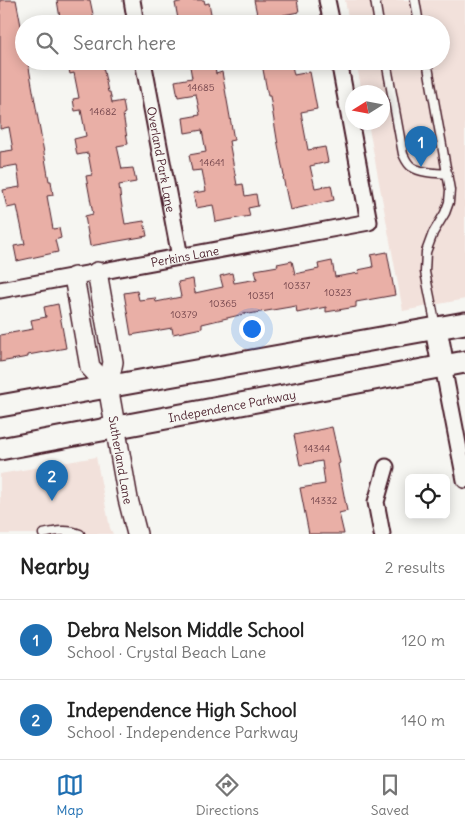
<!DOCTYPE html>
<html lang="en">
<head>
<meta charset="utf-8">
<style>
	:root { --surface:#fff; --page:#f6f6f6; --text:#222; --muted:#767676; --line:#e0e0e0; --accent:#1f6fb2 }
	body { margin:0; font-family:Delius,sans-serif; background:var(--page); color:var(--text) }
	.controls { position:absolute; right:15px; bottom:15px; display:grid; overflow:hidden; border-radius:8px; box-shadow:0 2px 12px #0003 }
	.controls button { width:45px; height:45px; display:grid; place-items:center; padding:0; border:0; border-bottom:1px solid var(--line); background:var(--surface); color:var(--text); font:25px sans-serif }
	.compass { position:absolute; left:345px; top:85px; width:45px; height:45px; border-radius:50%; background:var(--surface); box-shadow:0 2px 12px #0003; rotate:259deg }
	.you { position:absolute; left:251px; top:328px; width:18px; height:18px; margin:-12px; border:4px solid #fff; border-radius:50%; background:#1a73e8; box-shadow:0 0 0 8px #1a73e833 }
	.badge { display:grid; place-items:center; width:32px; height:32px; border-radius:50%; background:var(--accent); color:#fff; font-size:16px; font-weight:700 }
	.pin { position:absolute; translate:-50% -41px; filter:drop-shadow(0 1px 2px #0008) }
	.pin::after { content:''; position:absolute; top:26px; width:18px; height:15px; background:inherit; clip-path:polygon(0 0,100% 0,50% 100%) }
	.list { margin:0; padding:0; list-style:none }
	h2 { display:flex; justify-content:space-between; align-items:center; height:65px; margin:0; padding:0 20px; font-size:21px }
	h2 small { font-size:16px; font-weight:400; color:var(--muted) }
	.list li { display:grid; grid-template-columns:32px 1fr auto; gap:15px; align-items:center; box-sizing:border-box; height:80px; padding:0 20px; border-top:1px solid var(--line) }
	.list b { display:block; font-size:19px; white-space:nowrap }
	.list p { margin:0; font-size:16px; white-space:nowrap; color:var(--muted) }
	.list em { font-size:16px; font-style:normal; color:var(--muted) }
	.icon { flex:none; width:28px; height:28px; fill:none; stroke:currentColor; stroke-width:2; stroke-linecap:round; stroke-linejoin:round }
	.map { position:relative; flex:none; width:465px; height:534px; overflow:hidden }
	.search { position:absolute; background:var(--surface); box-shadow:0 2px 12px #0003; left:15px; right:15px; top:15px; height:55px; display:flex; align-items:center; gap:12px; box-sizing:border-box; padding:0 18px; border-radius:28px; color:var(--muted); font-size:19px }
	.sheet { height:225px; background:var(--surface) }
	nav { display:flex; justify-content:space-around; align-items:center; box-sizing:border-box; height:70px; border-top:1px solid var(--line); background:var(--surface); font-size:14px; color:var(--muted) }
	nav a { display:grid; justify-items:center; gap:2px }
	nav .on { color:var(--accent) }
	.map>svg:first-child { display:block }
	.built { fill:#f2e1db }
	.building { fill:#e9afa6; stroke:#4a1f2b }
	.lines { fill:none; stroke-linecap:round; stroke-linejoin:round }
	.service-casing { stroke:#4a1f2b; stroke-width:11 }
	.minor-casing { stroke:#4a1f2b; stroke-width:19 }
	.tertiary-casing { stroke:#4a1f2b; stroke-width:22 }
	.secondary-casing { stroke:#4a1f2b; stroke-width:25 }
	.service { stroke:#f6f6f2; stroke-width:8 }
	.minor { stroke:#f6f6f2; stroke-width:15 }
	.tertiary { stroke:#f6f6f2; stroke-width:19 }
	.secondary { stroke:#f6f6f2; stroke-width:21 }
	.labels { text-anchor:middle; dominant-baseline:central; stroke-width:4; stroke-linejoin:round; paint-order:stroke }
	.number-label { font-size:10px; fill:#72434a }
	.street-label { font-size:12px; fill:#4a1f2b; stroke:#f6f6f2 }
</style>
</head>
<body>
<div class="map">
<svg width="465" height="534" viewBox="0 0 465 534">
	<rect width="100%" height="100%" fill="#f6f6f2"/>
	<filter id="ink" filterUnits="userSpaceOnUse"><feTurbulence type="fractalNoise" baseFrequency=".02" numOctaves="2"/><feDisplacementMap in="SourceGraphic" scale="10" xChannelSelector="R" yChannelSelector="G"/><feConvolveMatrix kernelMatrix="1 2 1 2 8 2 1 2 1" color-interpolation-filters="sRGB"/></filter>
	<g filter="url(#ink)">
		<path class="built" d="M345,0H465V299L403,311L368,123L382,122V92H362L356,61H441V24H349Z
			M96,457L110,528L113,534H0V474Z"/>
		<path class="building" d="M0,0H16L24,41V61H27L29,68L49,181H51L53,195L47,196L53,229L59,228L61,238L55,240L58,252L17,261L14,246L25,244L17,206L7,208L3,190L20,187L17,165L0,168V152L13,150L9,127L0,129Z
			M57,0H90L95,24H61Z
			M189,0H204L205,4L209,3L213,24H179L175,3Z
			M254,0H297L299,12L283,15L284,24H259Z
			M67,61H102L108,92H110L112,103L123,101L125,113L123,114L128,144L117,146L122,169L133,168L136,182L119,185L121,201L125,224L144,221L147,236L90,246L85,216L93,214L86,176L92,175L88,153L77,155L74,139L86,136L81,110L75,111L73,99L79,98L74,73L70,74Z
			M189,61H214L216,74L222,72L234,140L229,141L237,185L243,184L245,196L256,194L258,206L248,208L250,216L216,222L213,205L196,208L193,193L206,191L202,170L192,171L189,155L206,152L202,130L185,133L183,118L200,115L196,94L178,97L175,81L192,78Z
			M276,61H291L294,75L310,72L317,109L301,112L304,129L308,150L325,147L328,162L310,166L315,188L331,185L334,200L290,210L283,177L284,176L277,139L270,96H268L262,64Z
			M387,252L395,295L356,302V307L326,312V307L297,313L296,306L249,314L248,313L202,324V328L173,334L172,328L131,335L124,293L137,291L139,300L155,298L156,302L181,297L178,282L193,279L195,293L223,287L220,276L232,273L234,283L257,279L255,270L278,266L277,264L292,261L295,274L319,269L318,264L332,261L335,277L359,273L358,270L373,267L371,255Z
			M58,304L66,348L28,355V357L0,362V335L33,329L31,320L46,317L44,307Z
			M332,427L340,463L338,464L347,511L339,513L344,534H309L300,488L325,484L322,461L300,465L294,435Z"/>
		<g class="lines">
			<g class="service-casing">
				<path id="service" d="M375,0L379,24
					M415,0L419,24
					M386,61L403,154C405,158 407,164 412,167C421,173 437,173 448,174
					M427,61L450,190L449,202L445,213L433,233L426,252L425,272L436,327
					M43,534C56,531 68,529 80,534"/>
			</g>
			<g class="minor-casing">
				<g id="minor">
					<path d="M132,0L136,24"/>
					<path d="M327,0L332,24"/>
					<path id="s1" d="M143,61L180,257"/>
					<path id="s2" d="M0,290L369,222L339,61"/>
					<path d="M443,366L465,480"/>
					<path d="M382,534L376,502L386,467"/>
				</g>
			</g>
			<g class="tertiary-casing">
				<g id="tertiary">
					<path id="s3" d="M97,272L113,362L108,386L128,499L137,534"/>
					<path d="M74,277L90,367L108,386"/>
				</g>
			</g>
			<g class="secondary-casing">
				<g id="secondary">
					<path d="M436,329L443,366"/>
					<path d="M0,406L465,323"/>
					<path id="s4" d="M0,449L465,362"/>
				</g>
			</g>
			<use href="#service" class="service"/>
			<use href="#minor" class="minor"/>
			<use href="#tertiary" class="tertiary"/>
			<use href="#secondary" class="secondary"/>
		</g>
	</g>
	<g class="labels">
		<g class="number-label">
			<text x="201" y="87">14685</text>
			<text x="103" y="111">14682</text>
			<text x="212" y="162">14641</text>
			<text x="297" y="285">10337</text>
			<text x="338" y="292">10323</text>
			<text x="261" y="295">10351</text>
			<text x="223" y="303">10365</text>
			<text x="184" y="314">10379</text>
			<text x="317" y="448">14344</text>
			<text x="324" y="500">14332</text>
		</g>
		<g class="street-label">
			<text stroke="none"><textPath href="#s1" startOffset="100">Overland Park Lane</textPath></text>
			<text stroke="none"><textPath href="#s2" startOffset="188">Perkins Lane</textPath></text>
			<text stroke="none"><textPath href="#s4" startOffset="236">Independence Parkway</textPath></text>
			<text stroke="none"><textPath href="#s3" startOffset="191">Sutherland Lane</textPath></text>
		</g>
	</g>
</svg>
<div class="controls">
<button><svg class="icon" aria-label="locate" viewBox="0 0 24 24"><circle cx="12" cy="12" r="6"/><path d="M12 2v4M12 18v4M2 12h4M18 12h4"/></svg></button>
</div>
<svg class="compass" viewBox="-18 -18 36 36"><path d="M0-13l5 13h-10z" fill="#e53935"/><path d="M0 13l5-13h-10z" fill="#767676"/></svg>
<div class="you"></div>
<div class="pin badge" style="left:421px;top:167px">1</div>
<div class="pin badge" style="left:52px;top:501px">2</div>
<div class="search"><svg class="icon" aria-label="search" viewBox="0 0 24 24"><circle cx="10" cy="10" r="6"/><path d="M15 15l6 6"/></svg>Search here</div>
</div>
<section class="sheet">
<h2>Nearby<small>2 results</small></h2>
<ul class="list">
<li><span class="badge">1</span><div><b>Debra Nelson Middle School</b><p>School · Crystal Beach Lane</p></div><em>120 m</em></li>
<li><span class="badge">2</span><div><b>Independence High School</b><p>School · Independence Parkway</p></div><em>140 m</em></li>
</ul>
</section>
<nav>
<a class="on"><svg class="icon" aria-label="map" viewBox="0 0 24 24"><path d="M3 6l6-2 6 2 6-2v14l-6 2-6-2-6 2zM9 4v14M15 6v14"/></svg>Map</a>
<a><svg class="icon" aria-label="directions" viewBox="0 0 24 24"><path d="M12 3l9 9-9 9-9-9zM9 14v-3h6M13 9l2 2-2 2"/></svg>Directions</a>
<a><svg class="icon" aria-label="saved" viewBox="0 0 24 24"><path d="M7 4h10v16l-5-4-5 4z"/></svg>Saved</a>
</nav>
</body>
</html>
